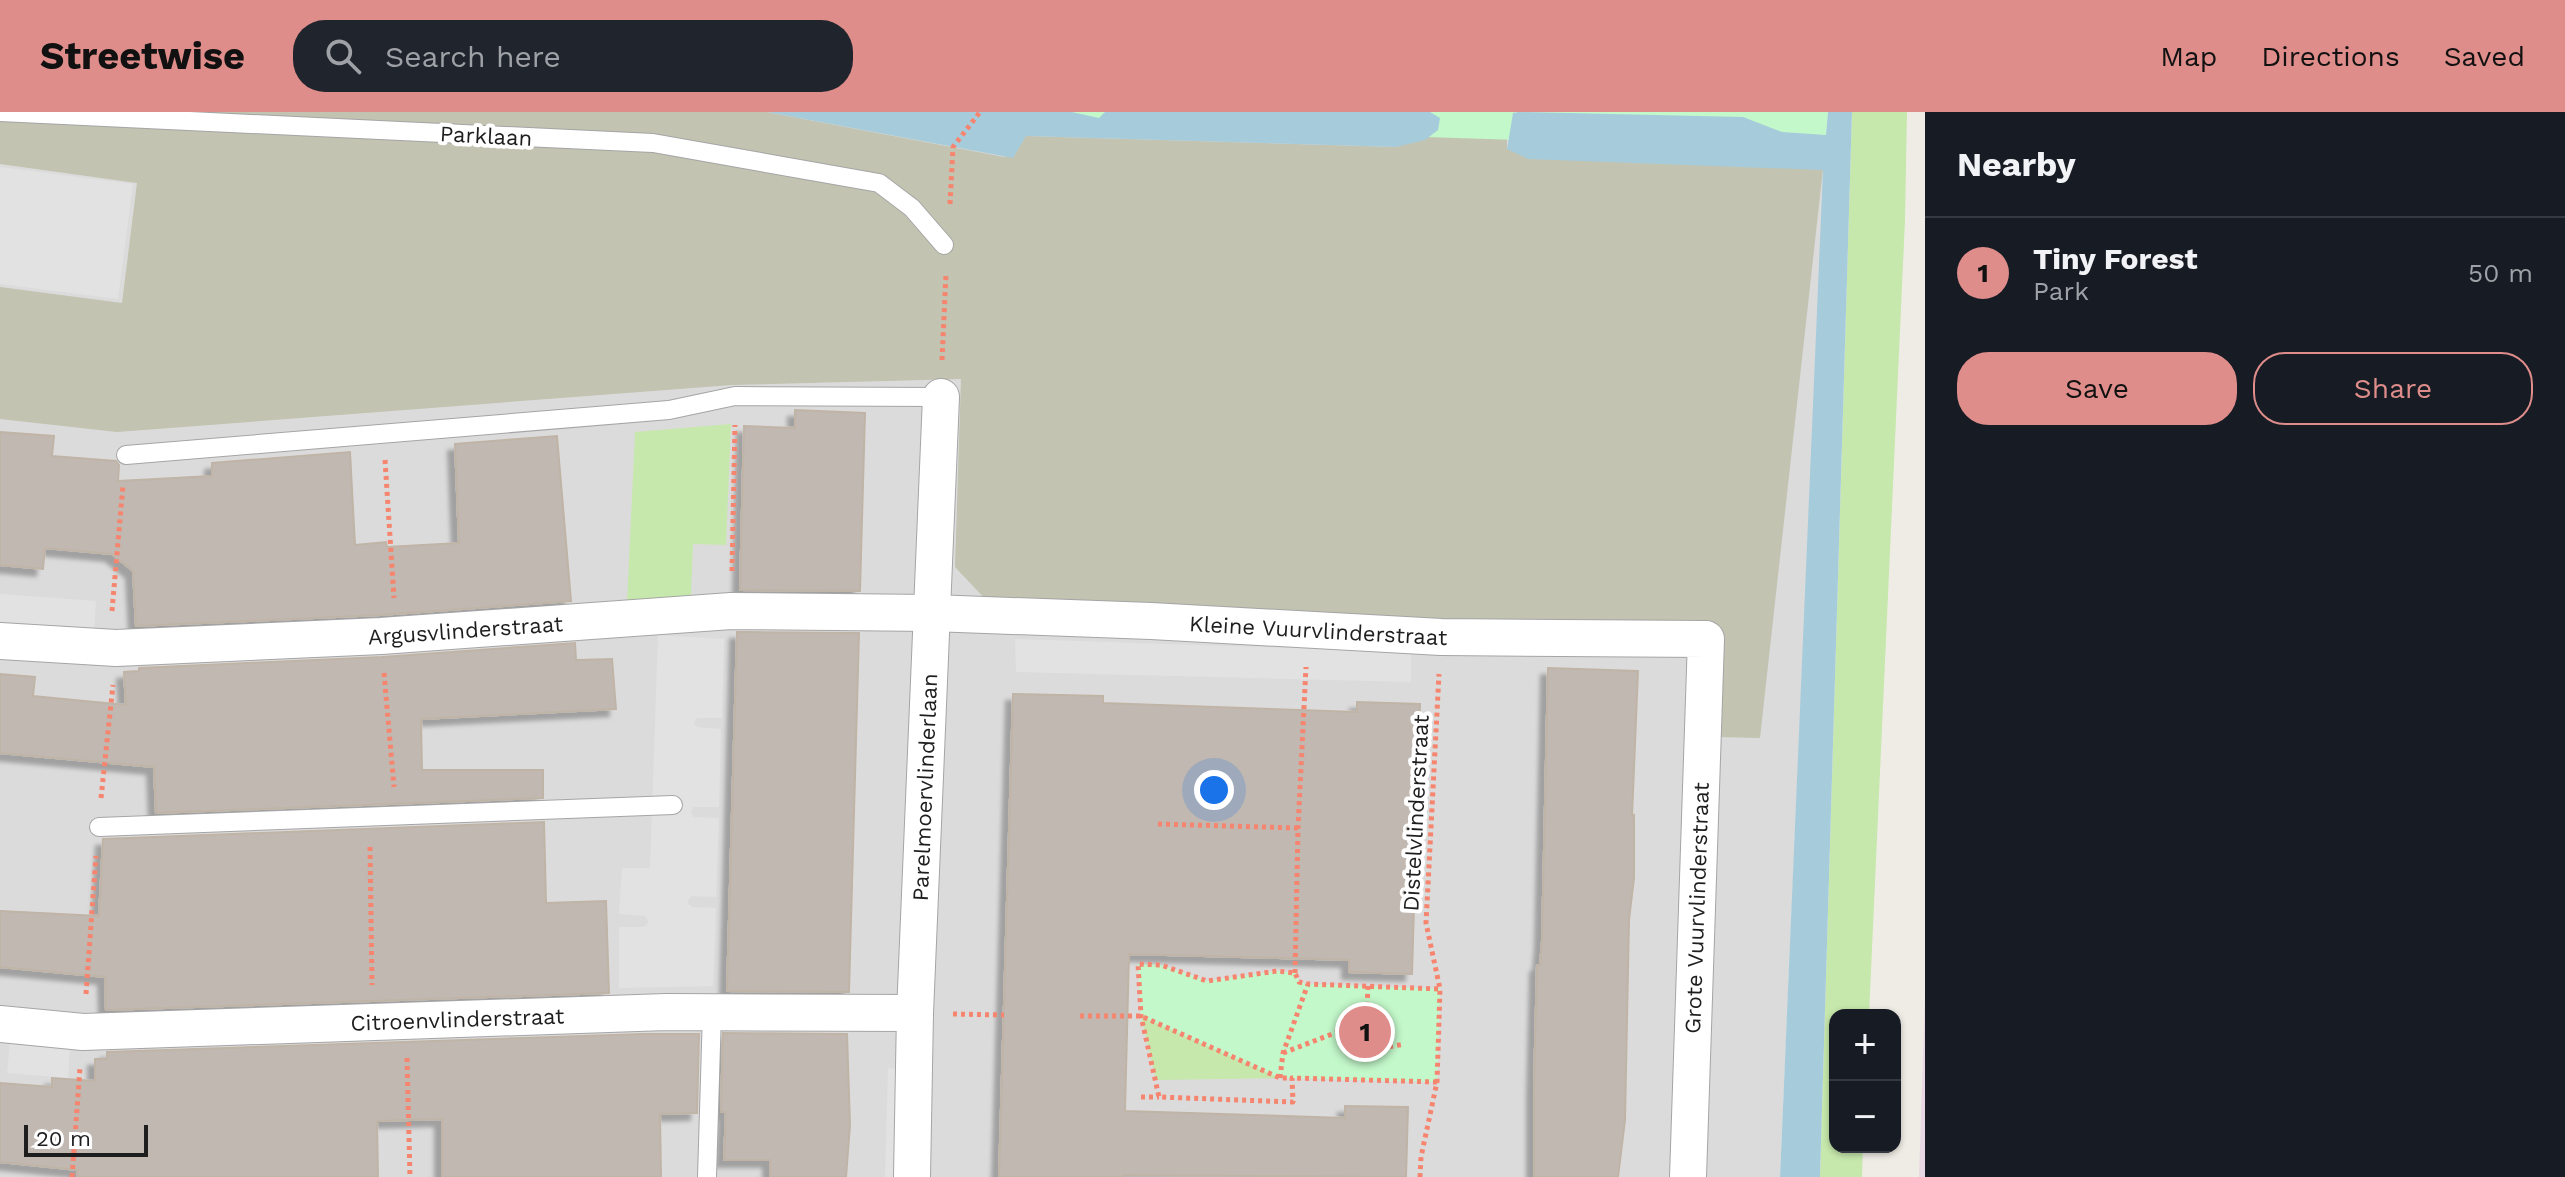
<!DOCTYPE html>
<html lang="en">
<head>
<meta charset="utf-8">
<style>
	:root { --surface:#171b24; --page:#20242c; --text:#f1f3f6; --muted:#9ea1a6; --line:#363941; --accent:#de8d8a }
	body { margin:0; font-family:"Work Sans",sans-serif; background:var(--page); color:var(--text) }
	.controls { position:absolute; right:24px; bottom:24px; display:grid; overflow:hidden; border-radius:16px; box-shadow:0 2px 6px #0004 }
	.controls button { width:72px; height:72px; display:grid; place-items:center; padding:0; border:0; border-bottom:2px solid var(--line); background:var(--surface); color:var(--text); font:40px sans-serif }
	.scale { position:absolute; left:24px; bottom:20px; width:124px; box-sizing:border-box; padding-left:8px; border:4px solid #1e1e1e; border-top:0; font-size:22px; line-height:28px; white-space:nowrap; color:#1e1e1e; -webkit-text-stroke:6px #fff; paint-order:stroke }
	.you { position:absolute; left:1214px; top:678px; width:28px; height:28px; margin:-20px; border:6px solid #fff; border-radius:50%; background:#1a73e8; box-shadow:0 0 0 12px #1a73e833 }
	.badge { display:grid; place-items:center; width:52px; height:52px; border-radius:50%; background:var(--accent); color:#111; font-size:26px; font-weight:700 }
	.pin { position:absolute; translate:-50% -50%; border:4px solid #fff; box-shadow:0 2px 8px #0006 }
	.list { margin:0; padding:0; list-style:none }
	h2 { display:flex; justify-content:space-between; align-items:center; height:104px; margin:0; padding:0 32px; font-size:34px }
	h2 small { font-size:26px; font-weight:400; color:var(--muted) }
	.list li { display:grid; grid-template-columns:52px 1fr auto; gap:24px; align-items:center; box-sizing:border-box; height:112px; padding:0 32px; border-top:2px solid var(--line) }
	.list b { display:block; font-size:30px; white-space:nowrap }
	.list p { margin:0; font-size:26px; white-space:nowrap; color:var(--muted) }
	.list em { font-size:26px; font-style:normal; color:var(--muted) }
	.actions { display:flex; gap:16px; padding:24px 32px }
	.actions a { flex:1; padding:18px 0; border:2px solid var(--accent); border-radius:32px; text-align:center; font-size:28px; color:var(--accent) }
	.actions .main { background:var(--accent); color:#111 }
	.icon { flex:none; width:44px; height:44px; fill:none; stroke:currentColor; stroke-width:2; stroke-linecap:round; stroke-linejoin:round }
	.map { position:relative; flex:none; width:1925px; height:1065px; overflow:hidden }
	header { display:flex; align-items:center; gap:48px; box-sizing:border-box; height:112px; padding:0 40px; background:var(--accent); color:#111 }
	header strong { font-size:38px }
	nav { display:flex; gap:44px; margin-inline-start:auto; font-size:28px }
	.search { width:560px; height:72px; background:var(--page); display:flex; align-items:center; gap:20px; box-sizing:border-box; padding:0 28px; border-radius:32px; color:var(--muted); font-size:30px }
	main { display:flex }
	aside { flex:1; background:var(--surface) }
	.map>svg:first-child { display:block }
	.residential { fill:#dcdbdb }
	.industrial { fill:#e8d7e4 }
	.construction { fill:#c2c3b0 }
	.grass { fill:#c6e8ac }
	.park { fill:#c3f8ca }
	.parking { fill:#e2e2e2 }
	.water { fill:#a6ccdc }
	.building { fill:#c0b8b1; stroke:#c0b4a7; stroke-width:2; filter:url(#shadow) }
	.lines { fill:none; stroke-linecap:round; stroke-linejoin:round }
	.service-casing { stroke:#a5a5a5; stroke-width:20 }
	.minor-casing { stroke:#a5a5a5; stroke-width:38 }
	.path { stroke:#f6856f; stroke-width:5; stroke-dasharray:4 4; stroke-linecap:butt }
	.service { stroke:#fff; stroke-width:18 }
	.minor { stroke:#fff; stroke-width:36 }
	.labels { text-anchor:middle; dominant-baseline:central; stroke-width:8; stroke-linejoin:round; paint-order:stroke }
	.street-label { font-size:22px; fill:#1e1e1e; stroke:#fff }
</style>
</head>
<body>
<header>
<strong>Streetwise</strong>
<div class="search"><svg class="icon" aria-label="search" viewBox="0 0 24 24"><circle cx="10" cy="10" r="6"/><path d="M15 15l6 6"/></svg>Search here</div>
<nav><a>Map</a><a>Directions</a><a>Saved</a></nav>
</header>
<main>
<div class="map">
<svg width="1925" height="1065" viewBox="0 0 1925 1065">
	<defs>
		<filter id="shadow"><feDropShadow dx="-7" dy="7" stdDeviation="2" flood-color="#0004"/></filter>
	</defs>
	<rect width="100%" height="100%" fill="#efece5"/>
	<path class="residential" d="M0,0H927L994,11L1825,38L1780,1065H0Z"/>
	<path class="industrial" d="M1925,882V1065H1919Z"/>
	<path class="construction" d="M0,0H767L1004,45L1026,24L1396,35L1438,18L1507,0V37L1823,57L1760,626L1717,625V519L988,490L955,455L961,267L732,273L117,320L0,307V175L122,191L137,71L0,52Z"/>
	<path class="grass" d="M1852,0H1907L1905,108L1869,903H1835V1035H1863L1862,1065H1820Z
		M731,312L726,433L693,432L691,483L627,491L635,320Z
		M1141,904L1280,966L1156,968Z"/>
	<path class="park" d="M927,0H1828L1825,38L994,11Z
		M1138,852L1161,853L1207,869L1277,859L1295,861L1299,870L1308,872L1440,877L1437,970L1280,966L1141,904Z"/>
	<path class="parking" d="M0,55L133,72L118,187L0,172Z
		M0,482L96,489L94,521L0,515Z
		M658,523L724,527L722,606H697L694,611L697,615L721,617L719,695H694L691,700L694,705L719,706L716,785L691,784L687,790L692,795L716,796L713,874L619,876V815H644L649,810L645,804L619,802L622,756H650Z
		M1015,527L1411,540V570L1016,560Z
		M10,929L70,933L68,966L7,961Z
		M888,956L902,957L898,1065H885Z"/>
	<path class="water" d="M767,0H1072L1099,6L1105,0H1430L1440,6L1438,18L1425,28L1396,35L1026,24L1013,46Z
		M1519,0L1743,5L1782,20L1826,23L1828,0H1852L1820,1065H1780L1823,58L1528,47L1507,37L1513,1Z"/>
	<path class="building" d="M795,298L865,301L860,479L740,478L744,314L795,316Z
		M0,320L54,324L52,344L116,349L119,353L118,369L212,364V351L350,340L355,433L386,430L387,435L459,431L455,332L557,324L571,489L380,503L136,514L133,459L112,442L45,436L43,457L0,453Z
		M737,520L859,521L849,880L727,879Z
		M575,531L576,548L612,547L616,597L421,607L422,658H543V686L156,701L154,655L0,641V562L35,565L33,584L126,593L124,560L139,559V556L382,545Z
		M1548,556L1638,559L1632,704L1634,703V766L1629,808L1625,1008L1618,1065H1534V976L1537,853H1540L1542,829Z
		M1013,582L1103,584V591L1357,600V590L1420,592L1412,862L1349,860V848L1129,842L1125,999L1345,1006V994L1408,995L1406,1065L1123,1063V1065H999Z
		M544,710L546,791L606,789L609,881L106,898L105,865L0,855V799L99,804L103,727Z
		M723,921L847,922L850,1013L846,1065H770V1048H724L726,1000H721Z
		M643,922H699L697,1001L660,1002L661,1065H442V1007L377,1009L378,1065H77L78,1058L0,1050V971L52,975V966L95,969V947H107V940Z"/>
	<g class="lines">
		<g class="service-casing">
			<path id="service" d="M0,0L653,31L879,71L912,96L944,133
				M126,343L669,298L735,284L941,285
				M99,715L673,693
				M707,1065L712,900"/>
		</g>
		<g class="minor-casing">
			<g id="minor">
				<path id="s1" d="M0,529L116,536L381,524L731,499L932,501L1151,509L1441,525L1706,527L1688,1065"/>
				<path id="s2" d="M0,912L83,920L666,900L915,901"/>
				<path id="s3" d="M912,1065L915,901L941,285"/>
			</g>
		</g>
		<path class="path" d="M950,92L953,35L980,0
			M942,248L946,162
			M385,348L394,486
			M732,459L735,313
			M112,499L123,373
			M384,561L394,675
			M101,686L113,573
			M1158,712L1298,716
			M370,735L372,873
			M1295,861L1298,716L1306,555
			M86,882L96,744
			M953,902L1004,903
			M1080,904H1141L1280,966H1292
			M1354,921C1373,941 1380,936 1405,932
			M1283,941L1340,919L1365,918L1370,910L1367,897L1368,874
			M407,946L410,1065
			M1280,966L1283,941L1308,872
			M1437,970L1292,966L1293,990L1159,985L1141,904L1138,852L1161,853L1207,869L1277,859L1295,861L1299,870L1308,872L1440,877
			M1141,985H1159
			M72,1065L80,956
			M1420,1065L1421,1045L1437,970L1440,877L1426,811L1439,562"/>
		<use href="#service" class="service"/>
		<use href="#minor" class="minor"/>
	</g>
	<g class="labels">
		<g class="street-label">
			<text transform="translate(486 24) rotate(3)">Parklaan</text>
			<text stroke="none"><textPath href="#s1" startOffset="466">Argusvlinderstraat</textPath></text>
			<text stroke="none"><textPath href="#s1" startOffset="1320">Kleine Vuurvlinderstraat</textPath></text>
			<text stroke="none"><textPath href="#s3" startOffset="390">Parelmoervlinderlaan</textPath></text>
			<text transform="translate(1416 701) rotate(-87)">Distelvlinderstraat</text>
			<text transform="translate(1697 796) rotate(-88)">Grote Vuurvlinderstraat</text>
			<text stroke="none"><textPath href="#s2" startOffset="458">Citroenvlinderstraat</textPath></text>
		</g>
	</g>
</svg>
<div class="controls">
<button>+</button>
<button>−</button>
</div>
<div class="scale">20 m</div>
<div class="you"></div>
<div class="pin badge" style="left:1365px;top:920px">1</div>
</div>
<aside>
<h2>Nearby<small></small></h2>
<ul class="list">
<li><span class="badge">1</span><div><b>Tiny Forest</b><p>Park</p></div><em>50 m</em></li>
</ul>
<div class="actions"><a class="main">Save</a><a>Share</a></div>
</aside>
</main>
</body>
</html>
